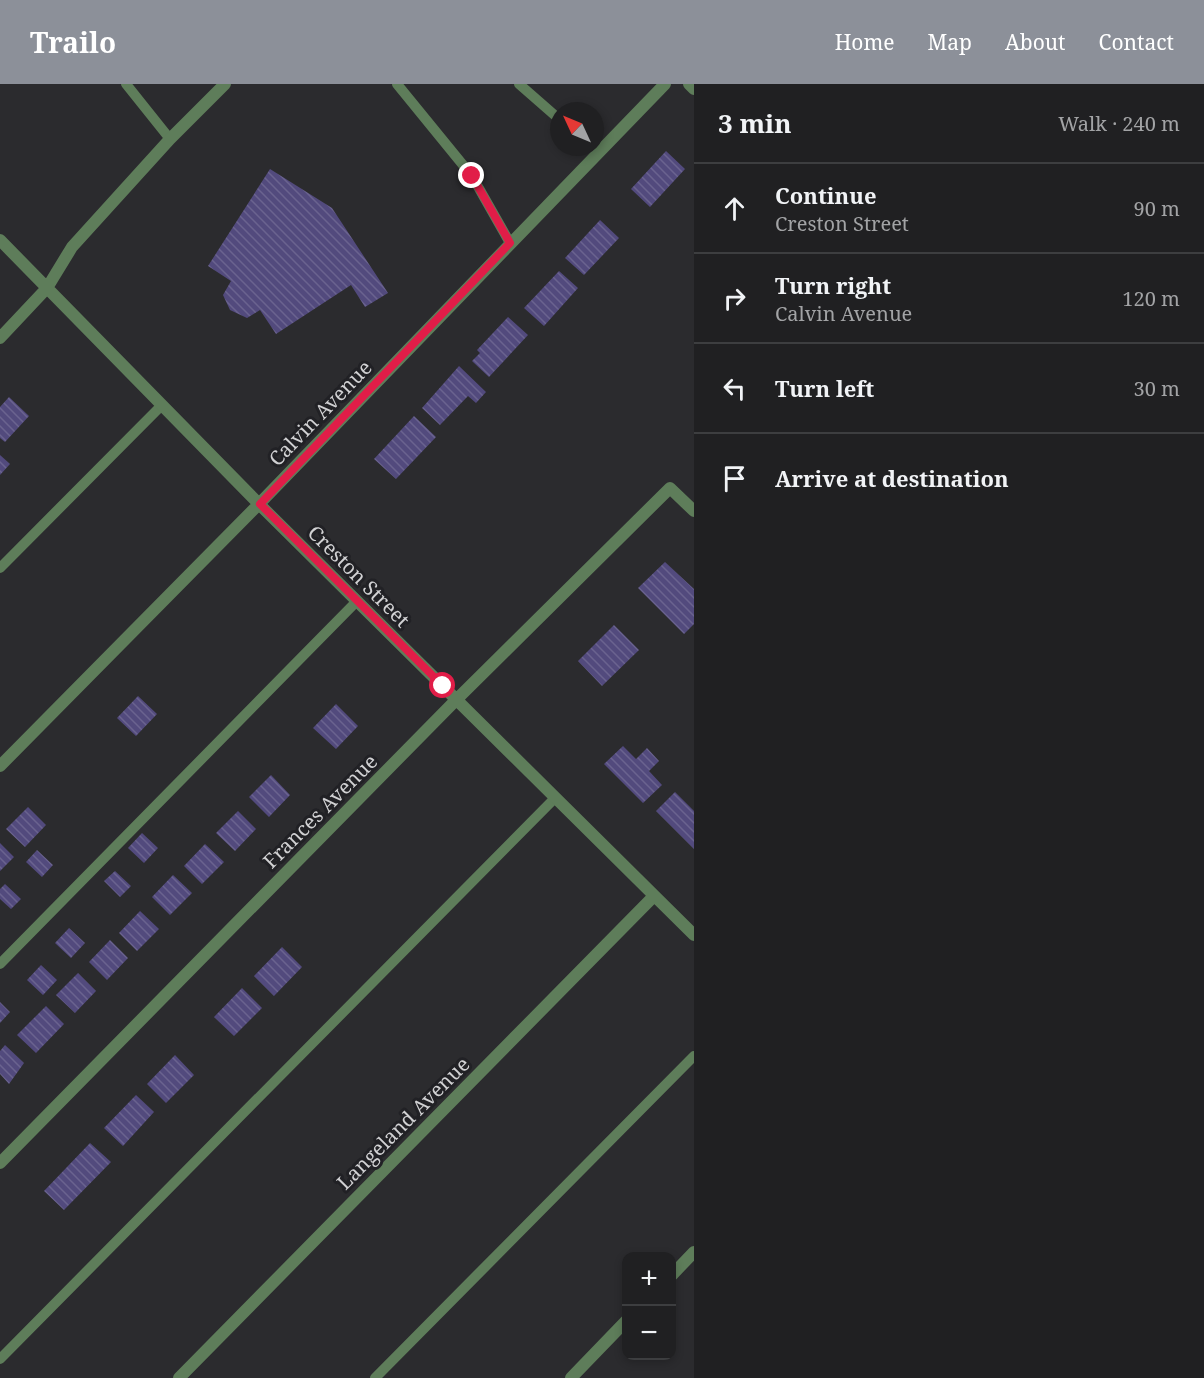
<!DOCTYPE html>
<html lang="en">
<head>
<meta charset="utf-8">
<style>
	:root { --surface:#202022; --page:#2d2d2f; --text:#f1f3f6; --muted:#a2a3a5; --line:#3d3e40; --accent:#8c9099 }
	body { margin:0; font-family:"Noto Serif",serif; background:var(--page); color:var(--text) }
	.controls { position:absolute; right:18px; bottom:18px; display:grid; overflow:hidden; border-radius:12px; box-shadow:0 3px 9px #0003 }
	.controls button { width:54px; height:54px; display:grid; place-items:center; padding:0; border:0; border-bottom:2px solid var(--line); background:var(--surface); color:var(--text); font:30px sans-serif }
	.compass { position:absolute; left:550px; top:18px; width:54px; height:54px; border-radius:50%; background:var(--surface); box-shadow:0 3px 9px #0003; rotate:314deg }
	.stop { position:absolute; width:18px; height:18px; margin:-14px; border:4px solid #e11d48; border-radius:50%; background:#fff }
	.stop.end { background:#e11d48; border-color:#fff; box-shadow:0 2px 6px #0008 }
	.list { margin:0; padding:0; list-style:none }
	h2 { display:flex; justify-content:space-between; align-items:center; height:78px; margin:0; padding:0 24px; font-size:26px }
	h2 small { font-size:20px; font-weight:400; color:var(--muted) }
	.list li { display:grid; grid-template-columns:39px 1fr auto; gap:18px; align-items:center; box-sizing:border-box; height:90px; padding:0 24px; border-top:2px solid var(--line) }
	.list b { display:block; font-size:22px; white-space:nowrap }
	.list p { margin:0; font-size:20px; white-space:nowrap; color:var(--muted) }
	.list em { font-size:20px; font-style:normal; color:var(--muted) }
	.icon { flex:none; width:33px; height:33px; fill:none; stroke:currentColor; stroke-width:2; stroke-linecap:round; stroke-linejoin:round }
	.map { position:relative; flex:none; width:694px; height:1294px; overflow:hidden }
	header { display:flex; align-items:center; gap:36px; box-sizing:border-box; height:84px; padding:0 30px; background:var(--accent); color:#fff }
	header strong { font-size:28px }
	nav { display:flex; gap:33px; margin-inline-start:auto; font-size:21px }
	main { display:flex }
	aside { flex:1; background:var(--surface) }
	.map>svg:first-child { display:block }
	.building { fill:url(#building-back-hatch) }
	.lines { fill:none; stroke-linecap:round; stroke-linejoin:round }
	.service { stroke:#5e7d5a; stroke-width:10 }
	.minor { stroke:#5e7d5a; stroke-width:12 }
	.route { stroke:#e11d48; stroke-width:8 }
	.labels { text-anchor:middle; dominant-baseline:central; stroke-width:6; stroke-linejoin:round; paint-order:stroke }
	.street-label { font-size:20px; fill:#d1d1d3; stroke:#212125 }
</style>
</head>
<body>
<header>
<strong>Trailo</strong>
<nav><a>Home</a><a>Map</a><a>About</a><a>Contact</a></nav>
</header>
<main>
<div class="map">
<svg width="694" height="1294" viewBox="0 0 694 1294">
	<defs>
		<pattern id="building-back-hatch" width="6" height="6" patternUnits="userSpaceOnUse" patternTransform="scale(1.5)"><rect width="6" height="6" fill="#524a7d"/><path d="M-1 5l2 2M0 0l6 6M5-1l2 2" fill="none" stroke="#6a638f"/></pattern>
	</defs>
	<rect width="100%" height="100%" fill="#2b2b2e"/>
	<path class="building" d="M666,67L685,85L650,123L631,105Z
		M270,85L332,124L388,209L365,223L351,201L276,250L260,226L247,234L230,226L223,211L231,197L208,182Z
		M600,136L619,154L584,191L565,174Z
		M559,187L578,204L544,242L524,224Z
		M508,233L528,251L489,293L472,277L480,269L477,266Z
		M459,282L486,308L476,319L468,312L440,341L422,324Z
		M9,313L29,332L5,358L0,354V323Z
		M414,332L436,353L396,395L374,375Z
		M0,371L10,380L0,391Z
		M665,478L694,505V540L684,550L638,504Z
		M614,541L639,566L602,602L578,577Z
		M138,612L157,630L136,652L117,634Z
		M336,620L358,642L336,665L313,644Z
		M623,662L636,675L647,664L659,677L649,687L662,701L643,719L604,680Z
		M271,691L290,711L269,733L249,713Z
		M675,708L694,727V765L656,727Z
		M28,723L46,741L25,763L6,745Z
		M238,727L256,745L235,767L216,749Z
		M142,749L158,764L144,779L128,764Z
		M0,759L14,773L0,787Z
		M205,760L224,778L202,800L184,782Z
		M37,766L53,781L42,793L26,778Z
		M115,787L131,802L120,813L104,797Z
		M173,791L192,809L170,831L152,813Z
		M5,800L21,815L11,825L0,815V805Z
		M140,827L159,845L137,867L119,849Z
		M69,844L85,859L71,874L55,859Z
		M110,856L128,874L107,896L89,878Z
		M282,863L302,883L274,912L254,892Z
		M41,881L57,896L43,911L27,896Z
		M78,889L96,907L75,929L56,911Z
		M242,904L262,924L234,952L214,933Z
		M0,918L10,928L0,939Z
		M46,922L64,940L36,969L17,951Z
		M5,961L24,979L9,1000L0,990V967Z
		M175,971L194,991L166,1019L147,1000Z
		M136,1011L154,1028L123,1062L104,1044Z
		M90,1059L111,1078L64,1126L44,1107Z"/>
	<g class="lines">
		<path class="service" d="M126,0L170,55
			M397,0L472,92L510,159
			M519,0L559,35
			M0,484L162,321
			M0,880L357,517
			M0,1275L555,714
			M375,1294L694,972"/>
		<path class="minor" d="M689,0L694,5
			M0,156L259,420L694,851
			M0,254L47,204L72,163L170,55L225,0
			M0,682L259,420L665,0
			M0,1079L456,616L670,404L694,427
			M672,1191L694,1168
			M179,1294L654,812
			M571,1294L626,1237"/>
	</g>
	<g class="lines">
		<path class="route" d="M443,602L260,420L510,159L472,92"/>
	</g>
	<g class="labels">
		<g class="street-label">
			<text transform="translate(320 329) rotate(-46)">Calvin Avenue</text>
			<text transform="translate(359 492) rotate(45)">Creston Street</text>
			<text transform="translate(320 727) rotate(-45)">Frances Avenue</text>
			<text transform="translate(403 1039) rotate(-45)">Langeland Avenue</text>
		</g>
	</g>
</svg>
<div class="controls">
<button>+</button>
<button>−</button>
</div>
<svg class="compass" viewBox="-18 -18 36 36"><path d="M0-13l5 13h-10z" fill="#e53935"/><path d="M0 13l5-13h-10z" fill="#a2a3a5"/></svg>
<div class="stop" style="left:443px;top:602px"></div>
<div class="stop end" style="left:472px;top:92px"></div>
</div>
<aside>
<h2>3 min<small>Walk · 240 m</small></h2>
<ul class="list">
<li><svg class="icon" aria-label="ahead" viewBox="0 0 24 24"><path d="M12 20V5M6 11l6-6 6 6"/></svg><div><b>Continue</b><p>Creston Street</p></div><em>90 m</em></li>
<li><svg class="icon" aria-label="right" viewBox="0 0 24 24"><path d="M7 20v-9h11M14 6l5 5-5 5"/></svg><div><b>Turn right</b><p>Calvin Avenue</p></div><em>120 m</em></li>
<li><svg class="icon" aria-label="left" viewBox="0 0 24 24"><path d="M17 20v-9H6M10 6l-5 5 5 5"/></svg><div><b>Turn left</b></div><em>30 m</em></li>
<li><svg class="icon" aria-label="arrive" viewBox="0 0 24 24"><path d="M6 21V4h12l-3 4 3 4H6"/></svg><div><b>Arrive at destination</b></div></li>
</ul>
</aside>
</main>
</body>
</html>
